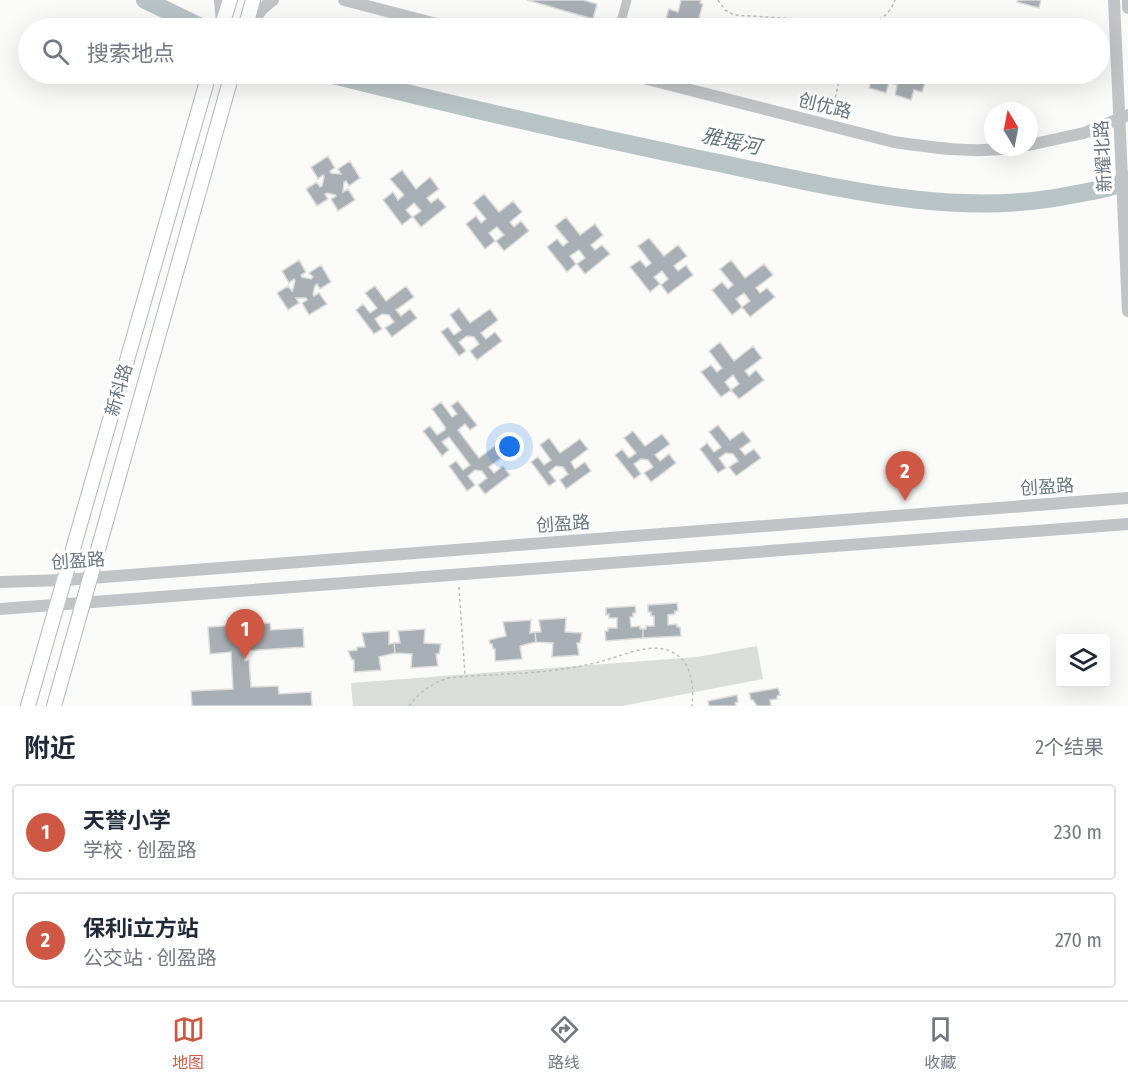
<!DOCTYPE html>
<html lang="zh">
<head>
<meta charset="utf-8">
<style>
	:root { --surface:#fff; --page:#f6f6f7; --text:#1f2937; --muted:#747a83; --line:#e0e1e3; --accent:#ce5843 }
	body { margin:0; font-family:"Fira Sans Condensed","Noto Sans SC",sans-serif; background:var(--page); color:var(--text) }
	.controls { position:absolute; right:18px; bottom:18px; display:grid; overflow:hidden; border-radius:6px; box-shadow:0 6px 24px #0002 }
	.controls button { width:54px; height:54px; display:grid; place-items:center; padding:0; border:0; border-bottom:2px solid var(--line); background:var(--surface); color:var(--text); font:30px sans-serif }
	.compass { position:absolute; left:984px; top:102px; width:54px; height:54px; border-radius:50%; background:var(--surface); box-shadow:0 6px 24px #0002; rotate:350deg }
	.you { position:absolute; left:510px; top:447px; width:21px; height:21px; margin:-15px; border:4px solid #fff; border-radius:50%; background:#1a73e8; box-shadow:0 0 0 9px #1a73e833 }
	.badge { display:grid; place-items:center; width:39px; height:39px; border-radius:50%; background:var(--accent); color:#fff; font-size:20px; font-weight:700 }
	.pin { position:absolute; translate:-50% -50px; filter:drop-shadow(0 2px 3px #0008) }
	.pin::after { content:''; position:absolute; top:32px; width:21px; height:18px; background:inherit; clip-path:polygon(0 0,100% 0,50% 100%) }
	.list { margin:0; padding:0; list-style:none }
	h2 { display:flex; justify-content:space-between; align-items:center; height:78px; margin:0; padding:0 24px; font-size:26px }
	h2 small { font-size:20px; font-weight:400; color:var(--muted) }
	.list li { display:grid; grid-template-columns:39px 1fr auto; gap:18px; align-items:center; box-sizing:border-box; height:96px; margin:0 12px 12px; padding:0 12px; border:2px solid var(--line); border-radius:6px }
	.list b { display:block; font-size:22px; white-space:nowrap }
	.list p { margin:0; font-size:20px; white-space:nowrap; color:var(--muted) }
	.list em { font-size:20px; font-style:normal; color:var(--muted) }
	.icon { flex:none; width:33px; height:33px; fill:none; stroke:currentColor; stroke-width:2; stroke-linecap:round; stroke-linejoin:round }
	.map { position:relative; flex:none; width:1128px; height:706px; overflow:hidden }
	.search { position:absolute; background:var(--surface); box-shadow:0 6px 24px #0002; left:18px; right:18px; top:18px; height:66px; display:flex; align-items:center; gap:15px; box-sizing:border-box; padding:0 21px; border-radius:33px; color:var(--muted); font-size:22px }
	.sheet { height:294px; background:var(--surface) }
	nav { display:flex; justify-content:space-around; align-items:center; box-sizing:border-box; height:84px; border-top:2px solid var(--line); background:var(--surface); font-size:16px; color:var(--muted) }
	nav a { display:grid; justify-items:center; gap:3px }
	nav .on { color:var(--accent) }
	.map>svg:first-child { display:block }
	.green { fill:#daded8 }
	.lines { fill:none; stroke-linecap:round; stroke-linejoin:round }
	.river { stroke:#b8c3c6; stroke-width:18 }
	.building { fill:#a8afb4; stroke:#dcdcda; stroke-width:1.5 }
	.secondary-casing { stroke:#b2b8bc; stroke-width:16 }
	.path { stroke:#babec0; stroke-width:1.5; stroke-dasharray:3 3; stroke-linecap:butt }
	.minor { stroke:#c0c4c7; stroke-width:9 }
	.tertiary { stroke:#c0c4c7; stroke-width:12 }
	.secondary { stroke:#fff; stroke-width:14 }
	.labels { text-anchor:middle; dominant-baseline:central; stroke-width:6; stroke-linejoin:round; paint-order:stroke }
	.street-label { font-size:18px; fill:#68777f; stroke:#fff }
	.water-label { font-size:20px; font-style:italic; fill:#637578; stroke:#fff }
</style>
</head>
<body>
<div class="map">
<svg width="1128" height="706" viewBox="0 0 1128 706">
	<rect width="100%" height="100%" fill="#fafaf8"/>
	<path class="green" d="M757,646L763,679L622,706H353L351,683L697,657Z"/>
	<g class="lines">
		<path class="river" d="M145,0L203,28
			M329,74C453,105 578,134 704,160C824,184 949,220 1071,195C1091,191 1110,189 1128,180"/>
	</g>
	<path class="building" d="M527,0H583L597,4L593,19Z
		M681,0H701L700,3L703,4L699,18L709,20L706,28H673L674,24L665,21L669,9L678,12Z
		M1018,0H1041L1039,8L1017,2Z
		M865,74H903L926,80L922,92L914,90L911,100L895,95L897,85L889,83L886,93L869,88L872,78L864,75Z
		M964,74H1001L999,83Z
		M328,156L335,168L330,171L331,173L341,174L338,169L350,161L360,178L349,186L346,181L344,182L343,192L348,189L355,200L338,211L331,199L336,196L335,195L327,193L325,194L328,199L317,206L306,189L317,182L320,187L322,186L324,177L323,175L318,179L311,167Z
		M402,170L416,189L430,177L439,189L427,198L431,203L438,198L446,207L421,227L413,217L421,211L414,203L406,210L412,217L402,225L383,200L393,192L398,200L404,195L390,179Z
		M484,194L499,212L513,201L522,212L510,222L514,227L521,221L529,231L504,251L496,241L504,235L497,227L489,233L495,241L485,249L466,224L476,216L481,223L486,219L473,203Z
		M566,217L580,235L595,224L603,235L591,245L595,250L602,245L610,254L585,274L577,264L585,258L579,250L570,256L576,264L567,272L547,247L557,239L563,246L568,242L555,226Z
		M649,238L664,256L678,245L687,256L674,266L678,271L686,265L693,275L668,294L661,285L668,279L662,271L654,277L660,284L650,292L630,267L640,260L646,267L651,263L638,246Z
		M299,260L306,272L301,275L302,277L311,279L313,277L309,273L321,265L331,282L320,289L317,284L315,286L313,294L314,296L319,293L327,304L309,315L302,303L307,300L306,298H296L299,303L288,310L277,293L288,286L292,291L293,289L295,281L294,279L289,283L282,271Z
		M731,260L745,278L764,264L773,275L756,288L760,293L767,288L775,297L750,317L742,307L750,301L744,293L736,299L742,307L732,315L712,290L722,282L728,289L733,285L720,269Z
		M375,286L386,301L406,286L414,297L396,310L401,316L410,309L417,318L392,337L385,328L394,322L389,315L382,314L375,319L382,329L374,334L356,310L363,304L370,313L377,308L365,293Z
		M459,308L470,323L490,309L498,320L481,333L486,339L495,332L502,341L477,360L470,351L479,344L474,337L467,336L459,342L466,351L459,356L441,332L448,327L454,335L461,330L450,315Z
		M720,342L734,361L753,346L762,358L745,371L749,376L756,370L764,380L739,399L731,390L739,384L733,375L725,382L731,390L721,397L701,372L711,365L717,372L722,368L709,351Z
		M458,401L477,425L470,430L465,424L458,430L479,458L496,445L504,456L489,467L494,473L503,466L510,475L485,494L478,485L487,478L482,471L475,470L468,476L475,485L467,491L449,466L456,461L463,470L470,465L449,437L442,442L449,450L442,456L423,431L430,426L437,435L445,430V427L432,409L441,402L452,417L457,414L451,406Z
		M718,425L730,440L743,431L751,441L740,449L745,455L754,449L761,458L736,476L729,467L738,461L733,454L726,453L719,458L726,468L718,473L700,449L707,443L714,452L721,447L709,432Z
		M633,431L645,446L662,434L670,444L655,455L660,461L669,454L676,463L651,482L644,473L653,467L648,460L641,459L634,464L641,474L634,479L615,455L622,449L629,458L636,453L624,438Z
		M549,438L560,453L580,439L588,449L571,462L575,469L585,462L591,471L566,489L560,480L568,474L563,467L556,466L549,472L556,481L549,486L531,462L538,457L544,465L551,460L540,445Z
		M677,603L678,611H675V614L668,615V625L677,624V627H680L681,636L643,638V629H646V626H654V616H651V612H648V605Z
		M635,606L636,613H633V617H630L631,627L640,626V629H643V638L606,641L605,631H608V628H617V618H609V614L606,615V608Z
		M566,618L565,632L582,633L580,643H577L579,655L552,657L553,643L536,642L535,632H541L539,620Z
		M531,620L530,633L535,632L536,642L520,646L522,659L495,661V649H493L492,644H490L489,640L506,636L503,622Z
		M270,623L271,630L303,628L304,647L244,651L245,661L249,660L251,687L278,686L279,694L311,692L312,706H192L191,691L233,689L231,652L210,654L208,627Z
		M425,629L424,643L441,644L439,654H436L438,666L411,668L412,654L395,653L394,643H400L398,631Z
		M389,631V644L394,643L395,653L379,657L381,670L354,672V660H352L348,651L357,650V647H365L362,633Z
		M778,688L780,695L777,696V699L770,700L771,706H757L753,700H751L749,693Z
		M737,695L738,702L735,703L736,706H709L708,701Z"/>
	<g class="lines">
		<g class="secondary-casing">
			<path id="secondary" d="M221,28L230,0
				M245,28L253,0
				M28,706L209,74
				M54,706L232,74"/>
		</g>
		<path class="path" d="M718,0L725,10L734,15L865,23C881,21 889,15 895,0
			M831,115L841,74
			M459,587L465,675
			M409,706C420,692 431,684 448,678C498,673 549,675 599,662C619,657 650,642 670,651C692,660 694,685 692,706"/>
		<path class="minor" d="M619,28L627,0"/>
		<path class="tertiary" d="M220,0L222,23
			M344,0L452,28
			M1114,0L1128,311
			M1128,0V8
			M247,28L263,8L273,0
			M628,74L894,142C935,148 976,154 1018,147
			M1029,145L1084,133L1128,115
			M0,582L65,580L1128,498
			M0,609L1128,524"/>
		<use href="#secondary" class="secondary"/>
	</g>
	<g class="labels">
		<g class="street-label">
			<text transform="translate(825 106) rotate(14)">创优路</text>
			<text transform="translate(1103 156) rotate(-93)">新耀北路</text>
			<text transform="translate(119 390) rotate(-74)">新科路</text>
			<text transform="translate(1047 487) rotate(-4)">创盈路</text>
			<text transform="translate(563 524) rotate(-4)">创盈路</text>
			<text transform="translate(78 561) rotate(-4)">创盈路</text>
		</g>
		<g class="water-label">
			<text transform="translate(731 141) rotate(12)">雅瑶河</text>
		</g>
	</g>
</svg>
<div class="controls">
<button><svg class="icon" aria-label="layers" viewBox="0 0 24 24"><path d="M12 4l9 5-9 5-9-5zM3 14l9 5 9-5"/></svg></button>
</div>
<svg class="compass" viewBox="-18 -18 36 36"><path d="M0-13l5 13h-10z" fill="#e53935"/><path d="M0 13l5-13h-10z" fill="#747a83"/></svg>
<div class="you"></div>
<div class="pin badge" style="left:245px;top:659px">1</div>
<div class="pin badge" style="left:905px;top:501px">2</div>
<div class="search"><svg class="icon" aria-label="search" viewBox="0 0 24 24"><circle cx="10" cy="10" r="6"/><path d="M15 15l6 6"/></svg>搜索地点</div>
</div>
<section class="sheet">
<h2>附近<small>2个结果</small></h2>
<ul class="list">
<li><span class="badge">1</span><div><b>天誉小学</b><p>学校 · 创盈路</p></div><em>230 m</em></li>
<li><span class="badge">2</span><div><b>保利i立方站</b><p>公交站 · 创盈路</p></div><em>270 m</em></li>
</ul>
</section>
<nav>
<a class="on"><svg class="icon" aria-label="map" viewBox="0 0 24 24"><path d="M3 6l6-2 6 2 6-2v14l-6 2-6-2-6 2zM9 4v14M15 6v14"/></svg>地图</a>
<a><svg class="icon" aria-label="directions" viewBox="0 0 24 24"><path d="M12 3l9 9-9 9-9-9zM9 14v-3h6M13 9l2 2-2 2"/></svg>路线</a>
<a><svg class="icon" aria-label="saved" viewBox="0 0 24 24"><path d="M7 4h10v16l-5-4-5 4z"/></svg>收藏</a>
</nav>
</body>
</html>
